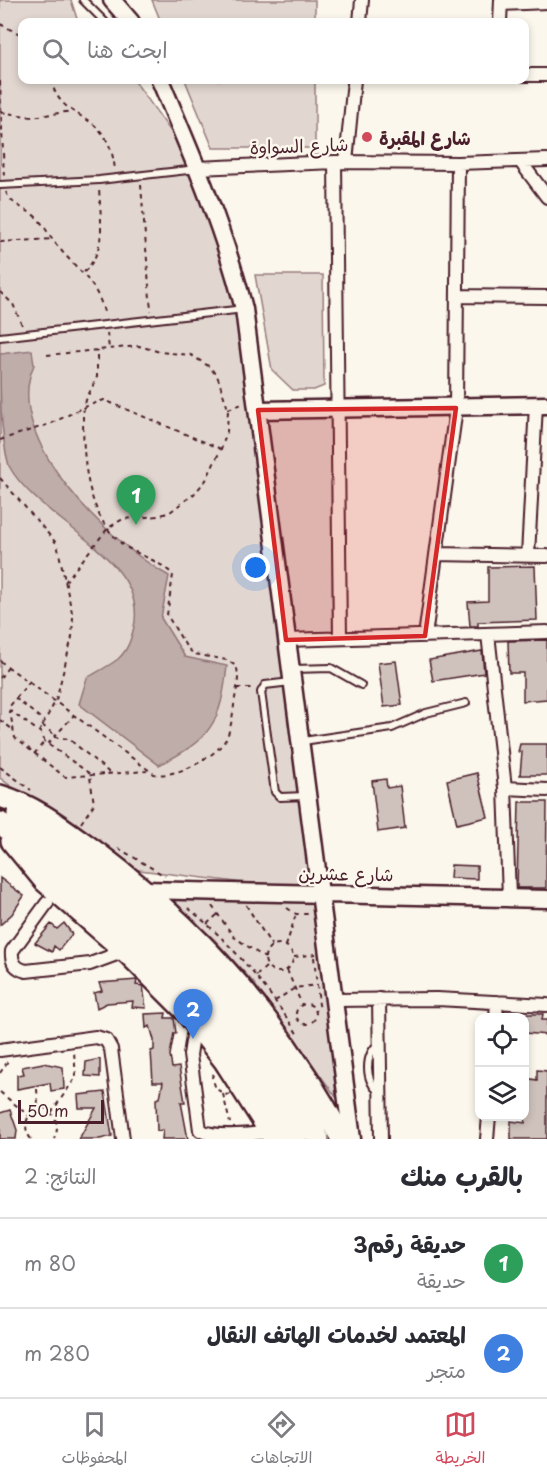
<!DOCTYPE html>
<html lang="ar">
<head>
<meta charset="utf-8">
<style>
	:root { --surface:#fff; --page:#f7f7f7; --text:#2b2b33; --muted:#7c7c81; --line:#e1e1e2; --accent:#d1495b }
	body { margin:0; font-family:"Playpen Sans","Playpen Sans Arabic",sans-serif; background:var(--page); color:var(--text); direction:rtl }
	.controls { position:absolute; right:18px; bottom:18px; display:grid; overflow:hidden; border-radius:12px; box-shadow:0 3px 9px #0003 }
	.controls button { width:54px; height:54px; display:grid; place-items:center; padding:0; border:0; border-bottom:2px solid var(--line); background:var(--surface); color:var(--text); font:30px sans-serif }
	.scale { position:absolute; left:18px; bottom:15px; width:86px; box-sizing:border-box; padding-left:6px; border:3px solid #4a1f2b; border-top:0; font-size:16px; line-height:21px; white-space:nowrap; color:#4a1f2b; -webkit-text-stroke:4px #fbf7ec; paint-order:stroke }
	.you { position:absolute; left:256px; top:568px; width:21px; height:21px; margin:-15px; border:4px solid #fff; border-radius:50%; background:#1a73e8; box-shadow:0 0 0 9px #1a73e833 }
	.badge { display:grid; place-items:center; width:39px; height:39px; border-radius:50%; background:var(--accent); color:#fff; font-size:20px; font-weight:700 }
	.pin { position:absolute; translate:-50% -50px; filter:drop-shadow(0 2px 3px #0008) }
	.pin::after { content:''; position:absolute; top:32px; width:21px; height:18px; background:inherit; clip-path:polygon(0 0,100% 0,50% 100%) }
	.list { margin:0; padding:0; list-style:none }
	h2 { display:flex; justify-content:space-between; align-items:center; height:78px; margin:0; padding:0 24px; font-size:26px }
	h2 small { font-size:20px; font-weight:400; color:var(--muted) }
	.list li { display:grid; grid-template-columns:39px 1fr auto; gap:18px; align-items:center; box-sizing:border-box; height:90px; padding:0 24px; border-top:2px solid var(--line) }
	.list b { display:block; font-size:22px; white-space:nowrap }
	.list p { margin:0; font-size:20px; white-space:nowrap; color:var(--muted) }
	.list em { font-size:20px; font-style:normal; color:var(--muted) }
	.icon { flex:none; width:33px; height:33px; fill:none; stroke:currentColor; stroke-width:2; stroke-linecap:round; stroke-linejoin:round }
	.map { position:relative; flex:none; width:547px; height:1139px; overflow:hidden; direction:ltr }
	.search { position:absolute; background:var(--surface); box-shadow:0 3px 9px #0003; left:18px; right:18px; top:18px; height:66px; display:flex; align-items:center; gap:15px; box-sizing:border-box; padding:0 21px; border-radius:12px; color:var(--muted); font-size:22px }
	.sheet { height:258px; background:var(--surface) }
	nav { display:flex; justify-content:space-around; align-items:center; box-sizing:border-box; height:84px; border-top:2px solid var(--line); background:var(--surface); font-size:16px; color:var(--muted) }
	nav a { display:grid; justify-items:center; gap:3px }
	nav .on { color:var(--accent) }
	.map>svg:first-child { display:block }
	.green { fill:#e2d7d0; stroke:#967b7e; stroke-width:1.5 }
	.water { fill:#bfadaa; stroke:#907477; stroke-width:1.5 }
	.building { fill:#cfc2bc; stroke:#4a1f2b; stroke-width:1.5 }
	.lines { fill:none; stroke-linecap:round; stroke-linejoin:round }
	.service-casing { stroke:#4a1f2b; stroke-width:10 }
	.minor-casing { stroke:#4a1f2b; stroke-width:16 }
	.tertiary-casing { stroke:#4a1f2b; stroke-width:21 }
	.trunk-casing { stroke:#4a1f2b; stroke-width:26 }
	.path { stroke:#4a1f2b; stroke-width:2; stroke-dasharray:4.5 4.5; stroke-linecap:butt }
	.service { stroke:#fbf7ec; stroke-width:6 }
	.minor { stroke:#fbf7ec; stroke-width:12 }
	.tertiary { stroke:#fbf7ec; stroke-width:16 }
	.trunk { stroke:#fbf7ec; stroke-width:21 }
	.marked { fill:#d62828; fill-opacity:0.2; stroke:#d62828; stroke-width:4.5; stroke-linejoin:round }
	.poi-dot { fill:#d1495b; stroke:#fbf7ec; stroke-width:2 }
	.labels { text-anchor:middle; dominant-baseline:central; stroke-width:5; stroke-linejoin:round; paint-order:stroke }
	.poi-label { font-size:18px; font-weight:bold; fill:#4a1f2b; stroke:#fbf7ec; text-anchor:start }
	.street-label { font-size:18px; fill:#4a1f2b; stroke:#fbf7ec }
</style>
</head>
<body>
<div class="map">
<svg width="547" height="1139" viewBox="0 0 547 1139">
	<rect width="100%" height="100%" fill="#fbf7ec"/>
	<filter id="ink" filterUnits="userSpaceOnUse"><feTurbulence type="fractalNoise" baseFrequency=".0167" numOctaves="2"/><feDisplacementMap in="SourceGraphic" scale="12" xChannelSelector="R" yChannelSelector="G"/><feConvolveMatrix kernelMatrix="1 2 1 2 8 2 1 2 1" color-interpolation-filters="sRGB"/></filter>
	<g filter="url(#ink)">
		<path class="green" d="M0,0H71L78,22H22V80H134L197,168L212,203L258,410L339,408L340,638L286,640L319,892L123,868L0,778Z
			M152,0H315V22H161Z
			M185,80H315V148H213Z
			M255,275H323L324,386L314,390H293L272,370Z
			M166,897L319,903L336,1097L253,982L214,939Z"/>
		<path class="water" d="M32,350L34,365C0,440 113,545 169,576L161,618L185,657L227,666C221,723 211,739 159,765L79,704L87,678C97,672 109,666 118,659C128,650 131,639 134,627C149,557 39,522 9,466C0,434 0,389 0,354Z"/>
		<path class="building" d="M535,566L537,620L478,622V626H470L468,602L488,601V567Z
			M547,640V699L523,701V673H509L508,641Z
			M482,651L484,673L433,681L429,660Z
			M396,661L402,705L384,707L378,663Z
			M520,744H547V775H520L522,752H518Z
			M477,773L488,817L457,824L447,780Z
			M386,779L387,788L400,786L405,828L378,832L372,781Z
			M519,802H547L546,888H517Z
			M451,865L477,866V879L450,878Z
			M0,878L24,896L12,914L0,925Z
			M64,923L72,934L59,950L54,946L52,952L35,943L51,924L57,929Z
			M137,980L136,985L143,986L146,1008L132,1007L133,1001L107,1003L97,1008L94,993L102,991L99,983Z
			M166,1013L165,1018H174L176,1033H174L170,1055L172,1068L179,1067L185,1102H181L188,1139H162L163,1130L157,1131L156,1099L160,1098L163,1082H153L151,1051L154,1050V1040L150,1026L146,1028L145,1014Z
			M525,1014H543L542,1020H547V1035L525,1033Z
			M100,1059V1077L85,1076L86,1062Z
			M43,1063L63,1067L64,1089L51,1091L50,1083L17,1089V1075L24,1074L22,1067Z
			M537,1070L547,1071V1139H511V1121L525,1123V1078L537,1080Z
			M105,1092L112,1136L100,1139H79L96,1108H79L78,1095Z
			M10,1110L17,1130L16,1139H0V1113Z"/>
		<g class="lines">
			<g class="service-casing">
				<path id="service" d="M83,0L105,22
					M0,185L99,180L197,169
					M0,337L244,309
					M293,669L331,668L361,685
					M291,682L265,685L261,692L275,792L280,797L306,796
					M303,741L392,728L426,713L466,703
					M380,1043C364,1052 364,1083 380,1092"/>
			</g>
			<g class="minor-casing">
				<path id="minor" d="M501,4L547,2
					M360,22L362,0
					M500,22L501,0
					M524,75H547
					M520,161L547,197
					M335,162L340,638
					M346,162L354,80
					M197,168L335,162L458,163L547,160
					M458,296L547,297
					M436,554L547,556
					M528,555L536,405
					M488,634L505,788L509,897
					M425,636L456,408L458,163
					M286,640L547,632
					M505,788L547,790
					M47,903L12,951C11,962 15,968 26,971L90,964L125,951
					M379,999L381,1139
					M334,1000L437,999L547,1005
					M496,1018L497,1002
					M195,1022L190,1055L200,1130C214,1139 252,1134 272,1132
					M0,1050L96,1037L106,1040L111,1049L123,1139
					M487,1139L489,1116"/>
			</g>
			<g class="tertiary-casing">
				<path id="tertiary" d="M112,0L131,22
					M160,80C192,155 224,229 244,309L352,1139
					M258,410L547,405
					M143,890L547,899"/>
			</g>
			<g class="trunk-casing">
				<path id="trunk" d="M0,796C37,807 67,832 98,854C200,931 283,1025 342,1139
					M18,814C67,853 118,890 163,933C224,991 281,1062 318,1139
					M0,823C124,917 221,999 296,1139
					M12,841L45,881L130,955L185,1010L225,1061L275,1139"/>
			</g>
			<path class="path" d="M0,24L22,35
				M51,80C62,127 108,105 115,170
				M0,81L4,177
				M1,112L32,117L72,111
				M141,185L151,311
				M6,192C11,206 27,208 37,218C45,226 49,236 56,244C76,270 97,280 105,316
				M0,242L52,239
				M84,272C108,249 100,217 99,187
				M0,292L13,304L22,325
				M107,333L109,348
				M47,355L139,346L160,352L191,355L210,367L218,378L228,409L227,432L221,449L206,480L194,494L170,512L158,516L123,519L108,528L65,582
				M228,409L242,404
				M0,440L50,424L84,407L104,400L221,449
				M0,478L57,544L73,617L72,637L56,700L39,732
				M0,661L154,774C176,778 215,758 226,739C232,726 233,712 235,698C237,688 240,676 236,666L227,660L194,654L187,648L167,615L173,575C161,561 140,556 125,546C85,517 83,457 83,413L86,400L97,377V350
				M0,678L9,666
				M30,681L9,707L15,738L65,777L147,771
				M237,688H253
				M15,698L44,721
				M9,710L41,733L45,742L93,776
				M0,720L12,729
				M42,725L56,736
				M54,737L69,739L112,775
				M48,744L74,715
				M34,754L44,742
				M0,767L31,790
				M81,823L94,804L90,777
				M118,848L165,876
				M246,905L272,946
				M212,906L234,937L265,958
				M188,908C231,942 269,989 298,1035
				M287,908L296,914H310
				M207,924L218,914
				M265 958a14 14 0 1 1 28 0a14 14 0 1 1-28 0Z
				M286,946L296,914
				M294,957L316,954
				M314,957L319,1005L322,1009
				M287,970L302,1005
				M256,976L267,966
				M275,1001L295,988L316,985
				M296 1014a10 10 0 1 1 20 0a10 10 0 1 1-20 0Z
				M216,1069L235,1093L227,1095L216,1089L212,1077Z
				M0,1073L8,1061
				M37,1089L38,1104
				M0,1092L29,1116
				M223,1094L230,1123
				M51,1113L76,1077L74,1052
				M31,1139C21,1127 28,1113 38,1104C53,1111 62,1123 54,1139"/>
			<use href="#service" class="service"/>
			<use href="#minor" class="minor"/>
			<use href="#tertiary" class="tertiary"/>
			<use href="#trunk" class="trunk"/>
		</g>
	</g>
	<path class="marked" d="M456,408L425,636L286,640L258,410Z"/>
	<circle class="poi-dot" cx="367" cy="137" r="6"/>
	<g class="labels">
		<g class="poi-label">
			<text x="379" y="137">شارع المقبرة</text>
		</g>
		<g class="street-label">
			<text transform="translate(299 145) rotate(-2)">شارع السواوة</text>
			<text transform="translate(346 873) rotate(1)">شارع عشرين</text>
		</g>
	</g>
</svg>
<div class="controls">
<button><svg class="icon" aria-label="locate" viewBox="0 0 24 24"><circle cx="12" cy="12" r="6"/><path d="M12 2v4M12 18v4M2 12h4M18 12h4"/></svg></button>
<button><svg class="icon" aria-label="layers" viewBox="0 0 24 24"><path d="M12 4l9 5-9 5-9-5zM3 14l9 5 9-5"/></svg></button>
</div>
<div class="scale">50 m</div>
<div class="you"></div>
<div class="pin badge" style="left:136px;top:525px;background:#2e9e5b">1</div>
<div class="pin badge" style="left:193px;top:1039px;background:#3f7fe0">2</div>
<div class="search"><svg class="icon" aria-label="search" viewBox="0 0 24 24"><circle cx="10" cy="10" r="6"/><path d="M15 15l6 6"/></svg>ابحث هنا</div>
</div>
<section class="sheet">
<h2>بالقرب منك<small>النتائج: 2</small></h2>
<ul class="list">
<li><span class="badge" style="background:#2e9e5b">1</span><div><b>حديقة رقم3</b><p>حديقة</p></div><em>80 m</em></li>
<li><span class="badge" style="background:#3f7fe0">2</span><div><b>المعتمد لخدمات الهاتف النقال</b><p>متجر</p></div><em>280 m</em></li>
</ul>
</section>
<nav>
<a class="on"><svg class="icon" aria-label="map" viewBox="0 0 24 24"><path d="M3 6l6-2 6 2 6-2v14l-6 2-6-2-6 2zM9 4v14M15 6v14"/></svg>الخريطة</a>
<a><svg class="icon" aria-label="directions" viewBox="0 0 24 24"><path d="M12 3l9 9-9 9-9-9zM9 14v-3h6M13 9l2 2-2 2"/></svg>الاتجاهات</a>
<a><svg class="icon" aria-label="saved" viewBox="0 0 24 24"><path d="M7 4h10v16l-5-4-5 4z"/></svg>المحفوظات</a>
</nav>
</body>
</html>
